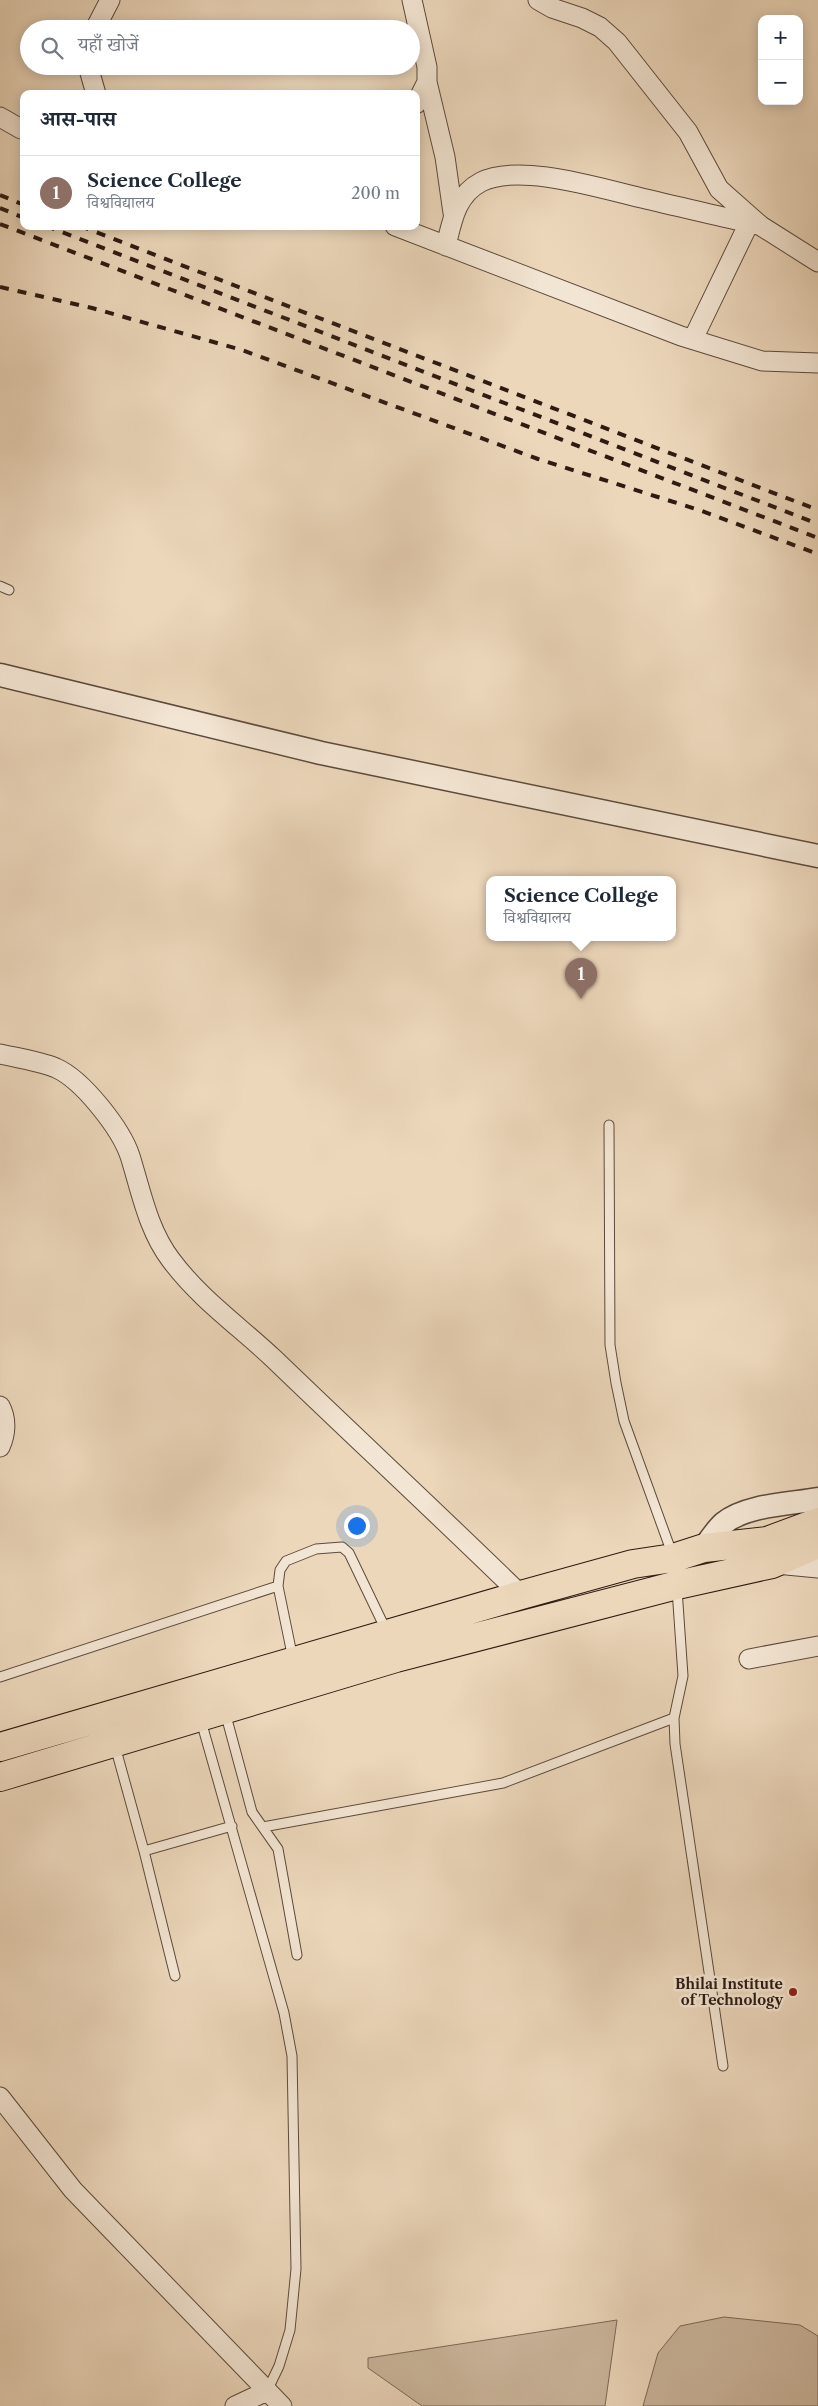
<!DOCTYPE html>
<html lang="hi">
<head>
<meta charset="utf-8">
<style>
	:root { --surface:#fff; --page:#f6f6f7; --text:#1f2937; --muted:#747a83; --line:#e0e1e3; --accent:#7c3aed }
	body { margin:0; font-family:"Libre Caslon Text","Noto Serif Devanagari",serif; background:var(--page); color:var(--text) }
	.controls { position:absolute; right:15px; top:15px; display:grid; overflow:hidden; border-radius:10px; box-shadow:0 2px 12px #0003 }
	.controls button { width:45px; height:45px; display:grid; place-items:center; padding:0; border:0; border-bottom:1px solid var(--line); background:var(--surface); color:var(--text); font:25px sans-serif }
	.you { position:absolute; left:356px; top:1525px; width:18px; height:18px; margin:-12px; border:4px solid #fff; border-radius:50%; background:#1a73e8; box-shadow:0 0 0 8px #1a73e833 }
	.badge { display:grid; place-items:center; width:32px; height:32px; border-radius:50%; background:var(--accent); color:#fff; font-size:16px; font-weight:700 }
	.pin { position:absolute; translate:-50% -41px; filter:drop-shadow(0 1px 2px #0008) }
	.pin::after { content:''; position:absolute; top:26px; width:18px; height:15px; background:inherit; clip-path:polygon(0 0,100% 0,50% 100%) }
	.popup { position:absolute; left:486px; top:876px; width:190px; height:65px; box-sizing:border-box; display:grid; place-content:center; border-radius:10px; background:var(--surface); filter:drop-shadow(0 1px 4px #0005); font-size:16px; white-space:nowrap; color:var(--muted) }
	.popup b { font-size:19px; color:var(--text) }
	.popup::after { content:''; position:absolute; left:50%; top:100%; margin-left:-10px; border:10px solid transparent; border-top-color:var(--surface) }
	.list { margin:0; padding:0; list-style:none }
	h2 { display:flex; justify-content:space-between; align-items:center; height:65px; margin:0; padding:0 20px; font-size:21px }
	h2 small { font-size:16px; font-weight:400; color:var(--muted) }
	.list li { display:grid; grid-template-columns:32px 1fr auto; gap:15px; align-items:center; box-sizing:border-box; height:75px; padding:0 20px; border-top:1px solid var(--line) }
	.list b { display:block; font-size:19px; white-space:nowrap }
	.list p { margin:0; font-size:16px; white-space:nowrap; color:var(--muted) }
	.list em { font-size:16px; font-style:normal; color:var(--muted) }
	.icon { flex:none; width:28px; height:28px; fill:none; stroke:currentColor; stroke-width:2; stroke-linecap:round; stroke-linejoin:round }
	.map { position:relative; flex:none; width:818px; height:2406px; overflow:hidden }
	.search { position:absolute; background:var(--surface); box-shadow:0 2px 12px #0003; left:20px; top:20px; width:400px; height:55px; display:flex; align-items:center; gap:12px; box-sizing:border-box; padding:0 18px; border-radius:28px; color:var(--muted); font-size:19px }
	.panel { position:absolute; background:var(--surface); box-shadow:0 2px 12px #0003; left:20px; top:90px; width:400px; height:140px; border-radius:10px }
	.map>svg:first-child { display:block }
	.green { fill:#ccb79e; stroke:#7c6958 }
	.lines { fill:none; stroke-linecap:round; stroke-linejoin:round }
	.service-casing { stroke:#5d4a3c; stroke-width:11 }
	.minor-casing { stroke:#5d4a3c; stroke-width:21 }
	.tertiary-casing { stroke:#5d4a3c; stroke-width:25 }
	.primary-casing { stroke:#2d1b12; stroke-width:30 }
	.service { stroke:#f3e5d3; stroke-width:9 }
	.minor { stroke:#f3e5d3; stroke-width:19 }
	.tertiary { stroke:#f3e5d3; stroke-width:22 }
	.primary { stroke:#ecd7bb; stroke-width:28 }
	.rail { stroke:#2d1b12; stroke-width:4; stroke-dasharray:9 9; stroke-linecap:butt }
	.poi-dot { fill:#8f2418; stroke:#f3e5d3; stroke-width:2 }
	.labels { text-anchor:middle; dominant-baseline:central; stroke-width:5; stroke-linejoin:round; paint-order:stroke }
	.poi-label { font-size:14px; font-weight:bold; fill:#2d1b12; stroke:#f3e5d3; text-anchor:end }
</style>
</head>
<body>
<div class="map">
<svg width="818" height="2406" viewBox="0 0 818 2406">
	<rect width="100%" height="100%" fill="#ecd7bb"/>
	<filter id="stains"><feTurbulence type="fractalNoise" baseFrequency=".004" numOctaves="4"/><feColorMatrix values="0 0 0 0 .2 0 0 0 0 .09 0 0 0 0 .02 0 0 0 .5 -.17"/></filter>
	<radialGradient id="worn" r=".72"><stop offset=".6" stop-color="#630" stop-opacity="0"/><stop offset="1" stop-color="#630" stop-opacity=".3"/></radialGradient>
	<path class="green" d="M724,2317L800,2325L818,2336V2406H643L658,2353L680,2326Z
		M617,2320L605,2406H422L368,2368V2358Z"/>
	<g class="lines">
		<g class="service-casing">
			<path id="service" d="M0,586L9,590
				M609,1125L610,1345L616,1383L624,1421L673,1556
				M677,1589L683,1676L674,1718L675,1744L723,2066
				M293,1659L278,1586L280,1570L286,1561L316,1549L342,1547L349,1553L386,1630
				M0,1677L278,1586
				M225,1712L252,1812L278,1849L297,1955
				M201,1721L284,2013L292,2056L296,2269L290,2330L279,2366L267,2391
				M115,1746L144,1851L175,1976
				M263,1827L503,1783L674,1718
				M144,1851L232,1826"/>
		</g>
		<g class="minor-casing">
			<path id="minor" d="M412,0L427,67V82L416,104
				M538,0L552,8L582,18L600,27L617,42L688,132L719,189L761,226L818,262
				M95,29L110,0
				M88,66L96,94
				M427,82L445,157L453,213
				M0,117L21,129L24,128
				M395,226L681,336L762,361L818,363
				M446,246C452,221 456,195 481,182C520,162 605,190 646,199C683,208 720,216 758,225
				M693,339L749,223
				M0,1054C18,1058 39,1061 56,1068C83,1080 121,1129 130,1156C141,1191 148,1230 171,1260C200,1299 239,1326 274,1359C356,1438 439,1515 521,1595
				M0,1406C7,1419 6,1434 0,1447
				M776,1564L818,1568
				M749,1659L818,1646
				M0,2097L73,2190L282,2406
				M235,2406L267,2391"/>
		</g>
		<g class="tertiary-casing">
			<path id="tertiary" d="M0,675L321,753L818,856
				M704,1548C710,1540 716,1530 724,1523C746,1505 790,1504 818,1499"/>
		</g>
		<g class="primary-casing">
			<path id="primary" d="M0,1747L521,1595L633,1564L673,1558L704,1548L767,1541L818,1522
				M0,1777L396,1658L677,1585L772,1564L818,1544"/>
		</g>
		<use href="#service" class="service"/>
		<use href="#minor" class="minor"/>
		<use href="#tertiary" class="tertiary"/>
		<use href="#primary" class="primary"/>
		<path class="rail" d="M0,195L24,205
			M0,208L24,218
			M0,224L818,538
			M46,226L818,524
			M80,226L818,510
			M0,287L92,308L242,350L538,459L702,511L818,554"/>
	</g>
	<circle class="poi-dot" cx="793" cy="1992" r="5"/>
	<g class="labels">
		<g class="poi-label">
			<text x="783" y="1984">Bhilai Institute<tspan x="783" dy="16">of Technology</tspan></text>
		</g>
	</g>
	<rect width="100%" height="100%" filter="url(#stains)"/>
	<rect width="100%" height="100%" fill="url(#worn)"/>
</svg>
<div class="controls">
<button>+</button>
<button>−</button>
</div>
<div class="you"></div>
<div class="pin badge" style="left:581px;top:999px;background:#8d6e63">1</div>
<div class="popup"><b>Science College</b>विश्वविद्यालय</div>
<div class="search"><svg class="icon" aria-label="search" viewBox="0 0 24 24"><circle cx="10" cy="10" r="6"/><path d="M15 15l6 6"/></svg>यहाँ खोजें</div>
<section class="panel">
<h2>आस-पास<small></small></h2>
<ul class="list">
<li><span class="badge" style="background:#8d6e63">1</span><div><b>Science College</b><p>विश्वविद्यालय</p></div><em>200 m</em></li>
</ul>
</section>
</div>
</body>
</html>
